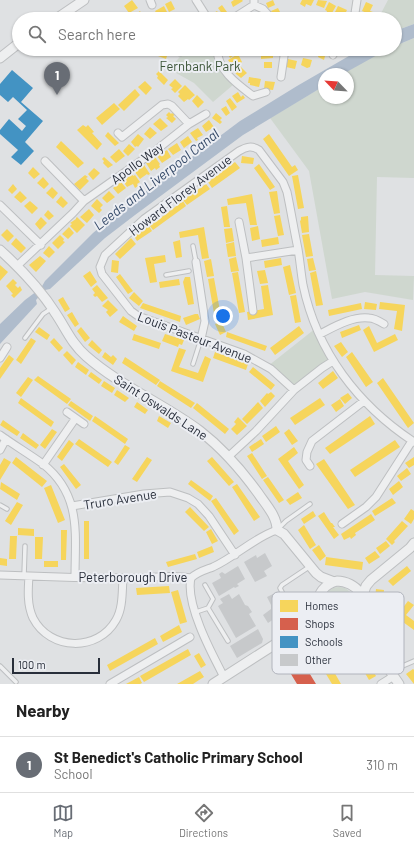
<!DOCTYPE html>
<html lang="en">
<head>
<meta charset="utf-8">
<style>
	:root { --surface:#fff; --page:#f2f2f2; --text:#222; --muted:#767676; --line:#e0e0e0; --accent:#686d75 }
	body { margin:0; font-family:Barlow,sans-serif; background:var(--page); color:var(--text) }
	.compass { position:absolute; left:318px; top:68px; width:36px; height:36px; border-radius:50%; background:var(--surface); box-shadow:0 1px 3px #0004; rotate:295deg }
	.scale { position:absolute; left:12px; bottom:10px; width:88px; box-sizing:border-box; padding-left:4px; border:2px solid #282e3a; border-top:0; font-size:11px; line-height:14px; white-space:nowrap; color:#282e3a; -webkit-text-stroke:3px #eceef3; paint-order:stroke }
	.you { position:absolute; left:223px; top:316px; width:14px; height:14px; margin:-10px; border:3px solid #fff; border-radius:50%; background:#1a73e8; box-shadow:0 0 0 6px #1a73e833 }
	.badge { display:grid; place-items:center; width:26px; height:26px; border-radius:50%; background:var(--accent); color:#fff; font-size:13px; font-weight:700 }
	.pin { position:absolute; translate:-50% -33px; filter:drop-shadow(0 1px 2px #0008) }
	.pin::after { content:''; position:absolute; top:21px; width:14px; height:12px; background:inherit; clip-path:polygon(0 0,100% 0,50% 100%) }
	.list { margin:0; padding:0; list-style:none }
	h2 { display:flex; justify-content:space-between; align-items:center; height:52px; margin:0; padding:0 16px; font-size:17px }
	h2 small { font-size:13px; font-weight:400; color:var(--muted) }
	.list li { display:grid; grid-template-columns:26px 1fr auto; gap:12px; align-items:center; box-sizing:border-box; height:56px; padding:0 16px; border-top:1px solid var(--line) }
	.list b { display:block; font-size:15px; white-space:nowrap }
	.list p { margin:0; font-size:13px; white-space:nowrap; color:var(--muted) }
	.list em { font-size:13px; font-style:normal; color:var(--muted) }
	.icon { flex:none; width:22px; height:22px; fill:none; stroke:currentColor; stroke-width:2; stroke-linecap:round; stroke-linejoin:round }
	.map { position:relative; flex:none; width:414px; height:684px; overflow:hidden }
	.search { position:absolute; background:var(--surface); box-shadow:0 1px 3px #0004; left:12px; right:12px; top:12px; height:44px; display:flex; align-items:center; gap:10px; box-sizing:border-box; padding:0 14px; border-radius:22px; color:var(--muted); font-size:15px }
	.sheet { height:108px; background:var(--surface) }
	nav { display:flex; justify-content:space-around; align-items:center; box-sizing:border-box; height:56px; border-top:1px solid var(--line); background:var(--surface); font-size:11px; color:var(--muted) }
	nav a { display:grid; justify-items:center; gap:2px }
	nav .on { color:var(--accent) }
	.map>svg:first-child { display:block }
	.green { fill:#cfd7cf }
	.water { fill:#afbccc }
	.homes { fill:#f6d55c }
	.shops { fill:#d6604d }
	.schools { fill:#4393c3 }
	.building { fill:#c7c9cb }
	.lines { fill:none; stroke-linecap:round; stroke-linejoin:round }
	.service-casing { stroke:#bdbfc1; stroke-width:5.5 }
	.minor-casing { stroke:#bdbfc1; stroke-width:9 }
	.tertiary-casing { stroke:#bdbfc1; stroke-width:11 }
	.service { stroke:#eeeff0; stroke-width:3.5 }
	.minor { stroke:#eeeff0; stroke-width:7 }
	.tertiary { stroke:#eeeff0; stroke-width:9 }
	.labels { text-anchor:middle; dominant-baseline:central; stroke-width:4; stroke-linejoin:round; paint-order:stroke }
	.park-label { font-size:13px; fill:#3b5437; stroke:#eceef3 }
	.street-label { font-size:13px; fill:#282e3a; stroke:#eceef3 }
	.water-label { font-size:14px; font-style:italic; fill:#364b69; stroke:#eceef3 }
	.key { fill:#eceef3; stroke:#b1b4bc; stroke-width:1 }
	.key-label { font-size:11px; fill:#282e3a }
</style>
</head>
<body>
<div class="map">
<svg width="414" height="684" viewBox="0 0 414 684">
	<rect width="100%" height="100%" fill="#dfe1e3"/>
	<path class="green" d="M388,0H414V24L395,31V19H378Z
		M414,38V178L377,177L375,275L414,276L413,300L365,292L332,299L309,171L270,118L324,86V98H348V74H343C357,66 380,49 395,49V46Z
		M187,49H214L219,68L233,85L213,102L194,83L169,69Z
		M316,328L332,361L294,387L268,366Z
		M324 602a15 15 0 1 1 30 0a15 15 0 1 1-30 0Z"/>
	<path class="water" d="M414,24V38L395,46V31Z
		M361,49H388L343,74H324V86L243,135L135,215L105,238L50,289L45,290L36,300L37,304L0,344V324L25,300L41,288L45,281L93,233L112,217L240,121L297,86Z"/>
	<path class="homes" d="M132,0L138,8L129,13L124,6Z
		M234,0H242L243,1L233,7L231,2Z
		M273,0L275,5L268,8L266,3Z
		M302,0H314L311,6L306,4L305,7L300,4Z
		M318,0L327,1L324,8L316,5Z
		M171,1L175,9L169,12L165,4Z
		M329,2L336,6L332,13L330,12L329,15L326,14L327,11L325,10Z
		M366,2L373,5L370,11L373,12L372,15L362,11Z
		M222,5L227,12L223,15L218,8Z
		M164,6L168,14L163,16L165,19H149L148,17L153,15L155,18L158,16L155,11Z
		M338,6L347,10L344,16L335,12Z
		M278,8L282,16L275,19L271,11Z
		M140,11L144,18L135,19L133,16Z
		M217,11L221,17L218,19H215L212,14Z
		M161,49L169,50L166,59L158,56Z
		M225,49H237L238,50L236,52L237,53L230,58Z
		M320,49L326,52L324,60L318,57Z
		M270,51L271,54H273V58L261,59V55H263V52Z
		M238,54L242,62L234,68L228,60Z
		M303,58L312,60L310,67L307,68L301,65Z
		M288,59L297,61L295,69L286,67Z
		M264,62H272V68H264Z
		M240,66L247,73L241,78L236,74L235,72Z
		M159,71L168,80L164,85L157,78L158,76L156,74Z
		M249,77L261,79L259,87L250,85V83H248Z
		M175,79L182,86L175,93L171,89L173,88L169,85Z
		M145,81L152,88L146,95L138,87Z
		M265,81L275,82L273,90L264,89Z
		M185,85L195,95L189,100L188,99L184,102L178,96L180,94L178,92Z
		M135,89L140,95L124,111L118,105Z
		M238,92L241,97L243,95L245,98L237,103L232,96Z
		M197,95L204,102L198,108L192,101Z
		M230,98L237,107L232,111L226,101Z
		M114,103L120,109L102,125L96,118Z
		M226,106L230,113L226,116L221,109Z
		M169,112L171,114L172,113L175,115L173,116L176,119L172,123L166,118L168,117L166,115Z
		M216,113L222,118L220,120L222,122L220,124L212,118Z
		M160,118L168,126L161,131L153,124Z
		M209,120L214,127L206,132L202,126Z
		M83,125L86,127L88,125L94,132L92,133L102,144L97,150L77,130Z
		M150,127L157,133L150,139L144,134Z
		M198,128L203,135L197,138L198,140L196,141L190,133Z
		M108,132L119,143L115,146L105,136Z
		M138,134L144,139L138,147L137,146L135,147L131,142Z
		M269,134L292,167L295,165L298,170L289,176L263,139Z
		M188,136L192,142L184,148L180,142Z
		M61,141L84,163L78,168L56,147Z
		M177,143L181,150L173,155L168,149Z
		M129,144L135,149L128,156L123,151Z
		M119,149L125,156L116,163L110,157Z
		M167,150L171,157L162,163L157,156Z
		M242,156L254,158L253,164L241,163Z
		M104,157L113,165L108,168L103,163L104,161L102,159Z
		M155,157L160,164L159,165L160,167L156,170L155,168L151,171L146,163L148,162L149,163Z
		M235,162L240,168L212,188L208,182Z
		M259,164L275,187L270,190L254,168Z
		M144,165L150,174L148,175L147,174L140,179L135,172Z
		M33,167L40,174L34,179L28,173Z
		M94,168L100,173L93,180L88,174Z
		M132,174L133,176L135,175L140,182L137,184L138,186L135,188L133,184L127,187L123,181Z
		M85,175L88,177L86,178L89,181L80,190L74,184Z
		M298,175L304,208L298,209L292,176Z
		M43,177L49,184L44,189L37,183Z
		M121,182L126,188L118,194L113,188Z
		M13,184L17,189L12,194L8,190Z
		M206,184L210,189L187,205L183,200Z
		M52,187L58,193L53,199L46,193Z
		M20,191L27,198L21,203L14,197Z
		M109,191L115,197L107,203L102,198Z
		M277,191L280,213L274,214L269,192Z
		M252,194L257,225H250L246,203L228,205L227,199Z
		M61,196L68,203L63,208L56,202Z
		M97,199L103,205L100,208L102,210L99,213L91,206Z
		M30,201L38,208L32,214L24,206Z
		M183,201L186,206L153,230L150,226Z
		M227,206L230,227H224L221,207Z
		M89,209L94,215L87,223L80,217Z
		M48,210L54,216L49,220L44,215Z
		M280,215L284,235L278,236L274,216Z
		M308,216L309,232L302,233L300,221L301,220V217Z
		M41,217L47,223L40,230L35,224Z
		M77,217L85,225L77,233L70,226L72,224L70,223L76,219V218Z
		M147,226H149L152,231L137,241L134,236Z
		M258,226L260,239L252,241L250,228Z
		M69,227L74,233L68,239L62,234Z
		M204,227L209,258L202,259L198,235L180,238L179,232Z
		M232,228L234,241L226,243L224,229Z
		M7,229L14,236L8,242L1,235Z
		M309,234L313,256L306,257L302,235Z
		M60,235L64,239L63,241L65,242L58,249L52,243Z
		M278,237L279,244L262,247L261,240Z
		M16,238L26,248L21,253L11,244Z
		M131,238L136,244L120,259L115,254Z
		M180,240L182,257L176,258L173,242Z
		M234,242L236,256L228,257L226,244Z
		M49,246L55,252L49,258L43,253Z
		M165,255L166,262L154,264L157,282L150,283L145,258Z
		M40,256L46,261L36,272L29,265Z
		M236,257L239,271L231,272L229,259Z
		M281,258L282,265L265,268L264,261Z
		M313,258L316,270L309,271L307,259Z
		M211,259L214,276L207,277L204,261Z
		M112,260L119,261L118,273L111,272Z
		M0,265L8,272L0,281Z
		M290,265L296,293L289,295L283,267Z
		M265,270L268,283L260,284L257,271Z
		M90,271L97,282L91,287L83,276Z
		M316,271L323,305L316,306L310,273Z
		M238,272L245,312L239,313L232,273Z
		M120,274L133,291L128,294L116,277Z
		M185,277H190L194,304L188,305L183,282Z
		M214,278L220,311H223L224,318L215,319L208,279Z
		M13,279L17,283L15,285L18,288L20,286L22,290L14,298L11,295L13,294L6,286Z
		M179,279L180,285L160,288L159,282Z
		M97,285L108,298L102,302L97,296L95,297L93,295L95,293L92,289Z
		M268,285L273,315L248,320L247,312L264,309L261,286Z
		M134,292L143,301L139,306L129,298Z
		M296,295L301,322L295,323L290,296Z
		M63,297L70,309L65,312L58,300Z
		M108,300L118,310L110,317L106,312L108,310L102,306Z
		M365,302L377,304L376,310L364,309Z
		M380,302L405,305L402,331L394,329L397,311L379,309Z
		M143,303L181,316L180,322L140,308Z
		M361,303L362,309L329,316L328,310Z
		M72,312L79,324L75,327L67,315Z
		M195,314H198L200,319L186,325L183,318Z
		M123,316L137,326L134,331L119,322Z
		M221,321L226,332L220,335L215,324Z
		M359,325L361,330L342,338L340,332Z
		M299,326L304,333L275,355L270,348Z
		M369,326L377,343L395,334L398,340L374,352L363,330Z
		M39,327L50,335L47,340L35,332Z
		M81,327L90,338L85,342L77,331Z
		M227,332L267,346L265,351L226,337Z
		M134,334L161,343L159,349L132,340Z
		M165,334L184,340L182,345L179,344L178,347L162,341Z
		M31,338L36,341L21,364L16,360Z
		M54,338L63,348L59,352L50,342Z
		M92,340L102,350L99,354L88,345Z
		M341,342L348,352L342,357L334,346Z
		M179,348L186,350L179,367L198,373L205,356L211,359L203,382L171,371Z
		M67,351L76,360L72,365L63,355Z
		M105,352L111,357L113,355L117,359L113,365L102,357Z
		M215,352L248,364L246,370L213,358Z
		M352,352L373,382L366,387L346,357Z
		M9,355L14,359L0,379V368Z
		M125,357L160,380L156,385L122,363Z
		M78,362L89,370L86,375L75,367Z
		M253,367L275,385L271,390L249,372Z
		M333,371L338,378L323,389L318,383Z
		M91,372L102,380L99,384L88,376Z
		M38,376L71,399L67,404L34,380Z
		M28,377L33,380L21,397L16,393Z
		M383,378L414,423L408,428L377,383Z
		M104,381L115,388L112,393L101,386Z
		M160,381L195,403L191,408L157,386Z
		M117,390L129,398L125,402L114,395Z
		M271,392L275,396L265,407L260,401L267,393L268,394Z
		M348,393L352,398L345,404L340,398Z
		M21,398L54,422L51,427L18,403Z
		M320,398L325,405L295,425L290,418Z
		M340,399L344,406L336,412L331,405Z
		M71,401L93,416L90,421L68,405Z
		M137,402L148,410L145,414L134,407Z
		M258,402L263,408L247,424L242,419Z
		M197,403L229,429L225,434L193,408Z
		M95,416L128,439L125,444L92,421Z
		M159,416L171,423L168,428L157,421Z
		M370,416L375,424L330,454L325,448Z
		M238,417L247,426L237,435L231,429L236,424L234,422Z
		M3,420L20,432L17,436L0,425Z
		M276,426L280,432L266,442L262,436Z
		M52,429L57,432L45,449L40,445Z
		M289,429L298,441L292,445L284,433Z
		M23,433L39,445L36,449L20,438Z
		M79,439L112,462L108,467L75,444Z
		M261,439L264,444L252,452L249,447Z
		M69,440L74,444L62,461L57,457Z
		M395,440L400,447L355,477L350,470Z
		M125,445L130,448L118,465L114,462Z
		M294,447L298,453L288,461L304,485L299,489L278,459Z
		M252,453L267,476L262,479L247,456Z
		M16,457L47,481L42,487L12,463Z
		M147,457L152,460L137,482L132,479Z
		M212,457L234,482L229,486L207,461Z
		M414,457V465L409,468L405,463Z
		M4,458L11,462L0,480V465Z
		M324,459L355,505L348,509L316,464Z
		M64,464L81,485L76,489L60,467Z
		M407,468L411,474L401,481L397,476Z
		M268,477L284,500L279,503L263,480Z
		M191,480L213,496L210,501L188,484Z
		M399,481L403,487L393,495L389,489Z
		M1,482L20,494L17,500L0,489Z
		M237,484L260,517L254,521L232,487Z
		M51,485L65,520L58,523L44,488Z
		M298,492L302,498L290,505L286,500Z
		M216,498L239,531L234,535L211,501Z
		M392,498L396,503L375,516L372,511Z
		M17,502L23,505L11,525L5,521Z
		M190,507L209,527L204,531L185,512Z
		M411,509L414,511V519L411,524L404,519Z
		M313,511L316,516L304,524L301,519Z
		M324,512L331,523H332L335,527H333L339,535L334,539L318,516Z
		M371,514L375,520L355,533L356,535L351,539L350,537L344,540L341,534Z
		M84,521H89V559H84Z
		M402,521L408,526L394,541L395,542L392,545L386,539Z
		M304,525L316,545L310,549L298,530Z
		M18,528L34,529V536L18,535Z
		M211,529L218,541L212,544L206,532Z
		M61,530H67L66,560H61Z
		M10,536H17L16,559H9Z
		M35,537H43L42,559H35Z
		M386,541L390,546L380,554L376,548Z
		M319,545L326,556L320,561L312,550Z
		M212,546L214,552L199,558L197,552Z
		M375,551L380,557L369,564L365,558Z
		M195,554L197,559L168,567L166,562Z
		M326,557L363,562L362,570L325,565Z
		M0,558L7,559V566L0,565Z
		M44,561H58V567H44Z
		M407,566L411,571L393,586L388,581Z
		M169,586L170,593L137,595L136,588Z
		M376,589L384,590L380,626H372Z
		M178,590L187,622L180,624L171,592Z
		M408,601L414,605L406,615L414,621V630L396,617Z
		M179,625L182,632L163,642L160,636Z
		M155,638L158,644L110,671L107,665Z
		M358,645L376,676L369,680L351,649Z
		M188,649L191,655L144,682L140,676Z
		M199,653L206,665L201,668L194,656Z
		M328,662L333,670L341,684H332L326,674L321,666Z
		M413,669L414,670V684L406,674Z
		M200,671L204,677L199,680L193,684H177Z
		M139,677L142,683L140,684H126Z"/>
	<path class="shops" d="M308,639L316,652L302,661L316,684H297L280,656Z"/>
	<path class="schools" d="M12,70L33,88L21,102L43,121L25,142L34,151L21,165L11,157L18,150L0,134V130L9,119L22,131L26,126L18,119L27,110L13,97L8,102L0,95V84Z"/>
	<path class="building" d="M265,553L272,566L264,571L267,576L255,582L244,562L256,555L257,558Z
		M238,566L245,579L237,584L239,586L235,588L234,587L219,596L212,583L221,578L219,574L222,572L225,574Z
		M277,592L285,604L280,615L268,623L263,615L271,609V605L267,597Z
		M229,594L232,599L239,594L245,605L248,606L252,612L249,614L256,626L236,638L218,606L223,603L220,599Z
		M258,629L263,639L262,643L237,658L230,646Z"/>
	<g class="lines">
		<g class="service-casing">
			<path id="service" d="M193,246L196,262
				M166,275L189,271
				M25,338L43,314L52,308
				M193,364L201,339
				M0,505L7,509
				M278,529L286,521L310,504
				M24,576L25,546
				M288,604L280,588L282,585L309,567
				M208,608L228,641
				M196,612L208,608L213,599L205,585
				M0,666L16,682
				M391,671L414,661"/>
		</g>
		<g class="minor-casing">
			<path id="minor" d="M150,0L152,5
				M196,0L208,19
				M254,5L263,9L272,19
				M232,19L254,5V0
				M351,19L355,13L357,0
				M217,49C218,71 237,84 253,96L266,92
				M180,52L183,49
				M333,55L336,49
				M281,77L285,49
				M118,133L122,137L162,105L168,104L172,106L189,124
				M45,161L84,201
				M0,205L41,245
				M239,222L246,258L253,311
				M246,258L298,250
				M196,262L205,321L201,339
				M17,266L73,213L84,201L155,151L189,124L206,114
				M320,334C334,327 352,316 369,318C374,318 379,321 384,324
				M0,358L7,347
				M294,390L271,369L244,354L138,316L131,311L102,274L100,267L105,255L144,219L239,151C246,147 252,145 259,150L283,182L287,192C291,211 294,230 298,249C300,261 301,273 303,285C317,352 358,405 414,442
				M67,412L84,424
				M0,435C14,445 29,454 43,464C82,495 75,534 75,577
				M0,450L6,439
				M228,457L256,431L294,390L322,368L333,361
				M43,465L75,419
				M310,466L306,460L307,452L312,441L364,401
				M72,506L144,494L170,492L188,498L198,504L209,516L235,555
				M342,524L366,507L376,497L412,441
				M0,575C44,577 89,578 133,578C152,578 173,574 191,578
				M29,576C28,590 27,605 33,618C50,651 98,652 116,620C123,608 122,592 123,578
				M191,578C185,604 212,654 224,677
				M191,578C197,572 205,570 213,567C235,557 255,537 277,530
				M110,684L190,637
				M381,684L394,676"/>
		</g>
		<g class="tertiary-casing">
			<path id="tertiary" d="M56,19L84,0
				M0,58L19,43
				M0,250C21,269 41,290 56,314C66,329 72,344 86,356C120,386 164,404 200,431C222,448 242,471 258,493C266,505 277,516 277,530L284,534L316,573L321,577L334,582
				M337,581C355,581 373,600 358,615C353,620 347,622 341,622C313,621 310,588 337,581Z
				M362,598L366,586L371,580L410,548L414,543
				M348,621L360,627L399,684
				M304,630L312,625L333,621
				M213,684L302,627L312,619L319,608"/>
		</g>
		<use href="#service" class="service"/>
		<use href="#minor" class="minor"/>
		<use href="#tertiary" class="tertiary"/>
	</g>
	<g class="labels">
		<g class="park-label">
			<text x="200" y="66">Fernbank Park</text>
		</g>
		<g class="street-label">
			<text transform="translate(137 163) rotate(-36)">Apollo Way</text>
			<text transform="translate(180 195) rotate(-37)">Howard Florey Avenue</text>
			<text transform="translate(195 337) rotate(21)">Louis Pasteur Avenue</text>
			<text transform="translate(161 407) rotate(33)">Saint Oswalds Lane</text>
			<text transform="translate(120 499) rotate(-9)">Truro Avenue</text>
			<text x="133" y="577">Peterborough Drive</text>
		</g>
		<g class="water-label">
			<text transform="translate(156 179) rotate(-38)">Leeds and Liverpool Canal</text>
		</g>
	</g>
	<rect x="272" y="592" width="132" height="82" rx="6" class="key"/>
	<rect x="280" y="600" width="18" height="12" fill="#f6d55c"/>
	<rect x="280" y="618" width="18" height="12" fill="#d6604d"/>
	<rect x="280" y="636" width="18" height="12" fill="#4393c3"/>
	<rect x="280" y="654" width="18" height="12" fill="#c7c9cb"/>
	<g class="key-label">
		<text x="305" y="610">Homes</text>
		<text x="305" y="628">Shops</text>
		<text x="305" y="646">Schools</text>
		<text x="305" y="664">Other</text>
	</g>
</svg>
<svg class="compass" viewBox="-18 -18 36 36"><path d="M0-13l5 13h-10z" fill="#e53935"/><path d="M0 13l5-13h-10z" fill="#767676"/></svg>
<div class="scale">100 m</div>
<div class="you"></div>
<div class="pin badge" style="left:57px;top:95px">1</div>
<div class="search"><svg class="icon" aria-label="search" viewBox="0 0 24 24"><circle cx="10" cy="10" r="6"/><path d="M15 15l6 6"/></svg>Search here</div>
</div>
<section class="sheet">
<h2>Nearby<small></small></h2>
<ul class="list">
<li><span class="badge">1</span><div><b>St Benedict's Catholic Primary School</b><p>School</p></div><em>310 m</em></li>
</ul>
</section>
<nav>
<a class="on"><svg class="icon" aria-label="map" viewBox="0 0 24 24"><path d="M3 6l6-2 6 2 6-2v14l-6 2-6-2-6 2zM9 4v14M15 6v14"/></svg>Map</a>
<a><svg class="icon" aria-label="directions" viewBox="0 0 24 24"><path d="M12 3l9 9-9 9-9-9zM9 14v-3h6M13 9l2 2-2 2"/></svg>Directions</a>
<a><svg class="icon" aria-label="saved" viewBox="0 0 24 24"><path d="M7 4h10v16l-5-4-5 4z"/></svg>Saved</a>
</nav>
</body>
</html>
